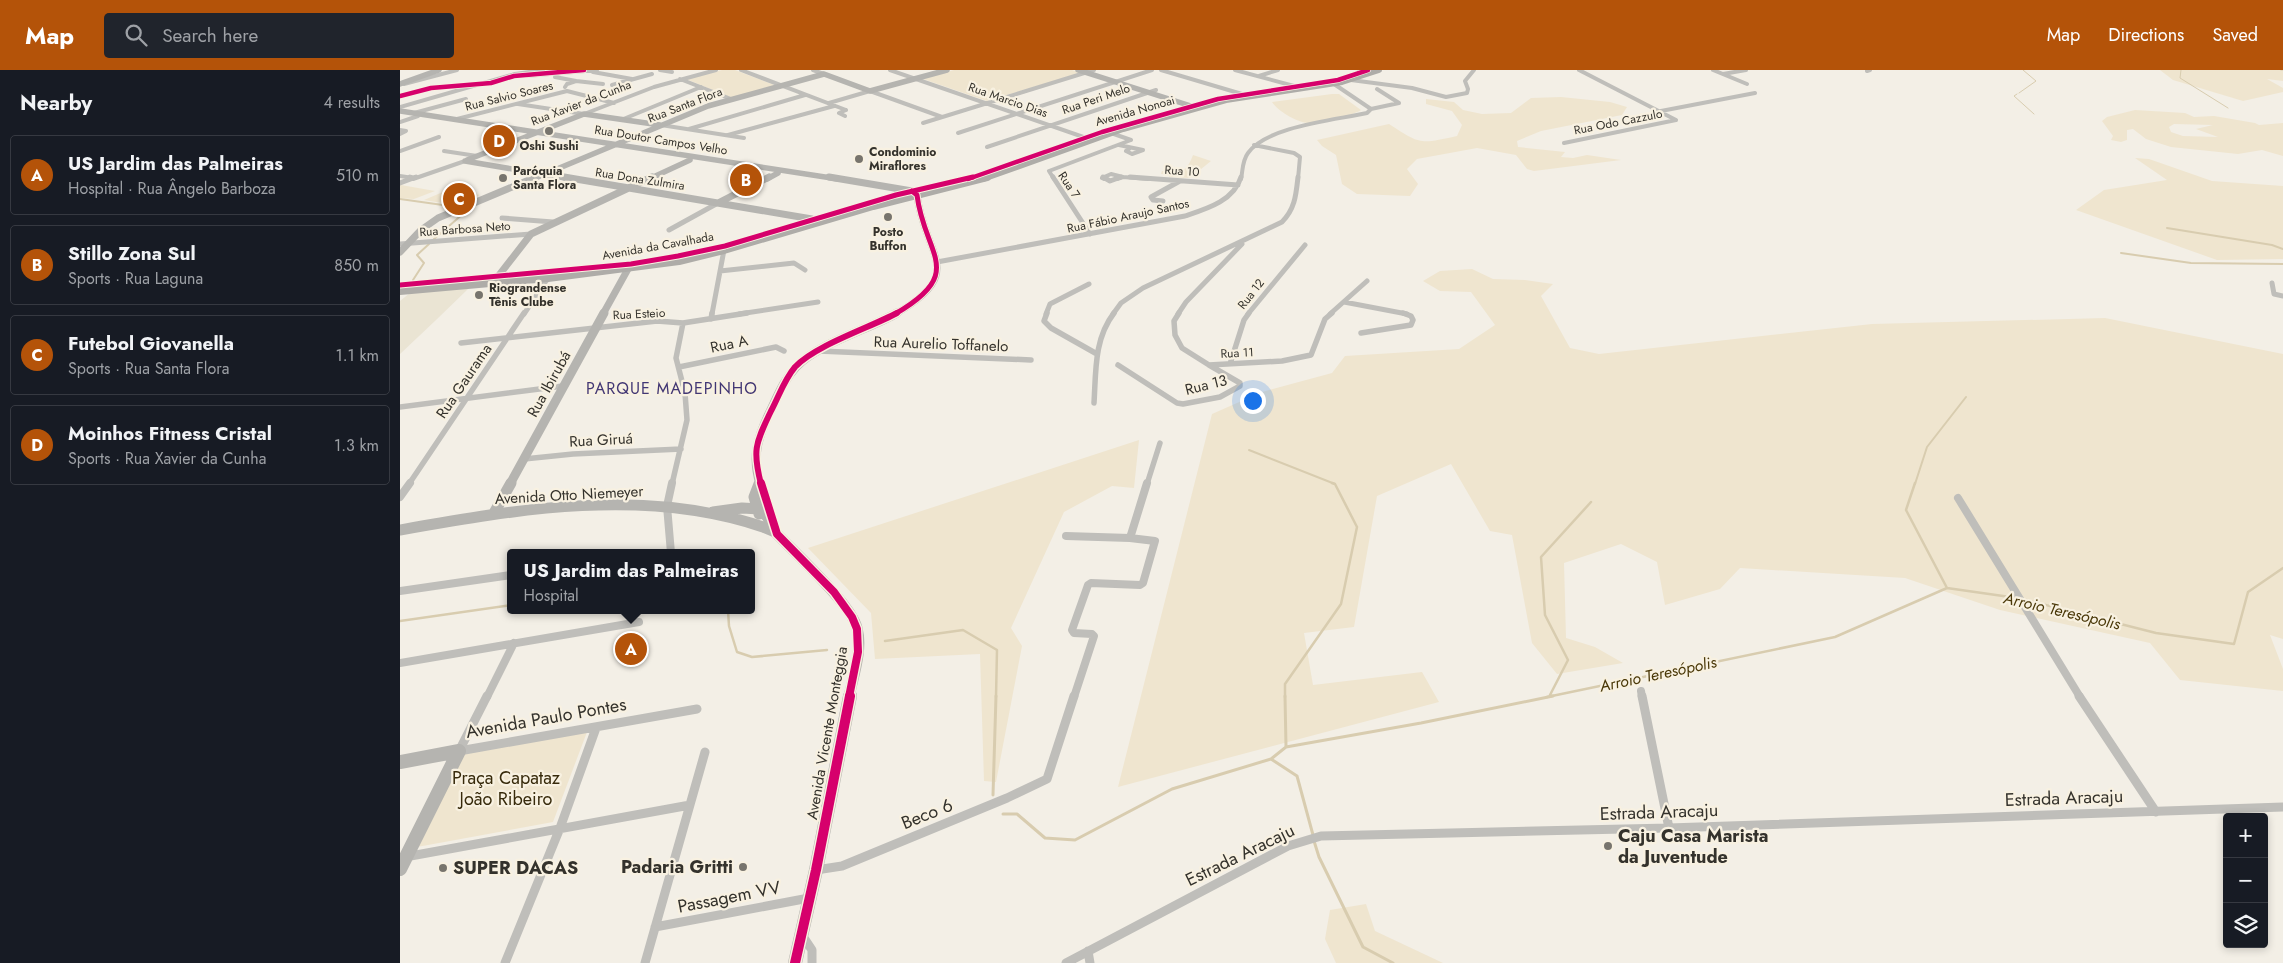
<!DOCTYPE html>
<html lang="en">
<head>
<meta charset="utf-8">
<style>
	:root { --surface:#171b24; --page:#20242c; --text:#f1f3f6; --muted:#9ea1a6; --line:#363941; --accent:#b45309 }
	body { margin:0; font-family:Jost,sans-serif; background:var(--page); color:var(--text) }
	.controls { position:absolute; right:15px; bottom:15px; display:grid; overflow:hidden; border-radius:5px; box-shadow:0 2px 8px #0003 }
	.controls button { width:45px; height:45px; display:grid; place-items:center; padding:0; border:0; border-bottom:1px solid var(--line); background:var(--surface); color:var(--text); font:25px sans-serif }
	.you { position:absolute; left:852px; top:330px; width:18px; height:18px; margin:-12px; border:4px solid #fff; border-radius:50%; background:#1a73e8; box-shadow:0 0 0 8px #1a73e833 }
	.badge { display:grid; place-items:center; width:32px; height:32px; border-radius:50%; background:var(--accent); color:#fff; font-size:16px; font-weight:700 }
	.pin { position:absolute; translate:-50% -50%; border:2px solid #fff; box-shadow:0 1px 5px #0006 }
	.popup { position:absolute; left:107px; top:479px; width:248px; height:65px; box-sizing:border-box; display:grid; place-content:center; border-radius:5px; background:var(--surface); filter:drop-shadow(0 1px 4px #0005); font-size:16px; white-space:nowrap; color:var(--muted) }
	.popup b { font-size:19px; color:var(--text) }
	.popup::after { content:''; position:absolute; left:50%; top:100%; margin-left:-10px; border:10px solid transparent; border-top-color:var(--surface) }
	.list { margin:0; padding:0; list-style:none }
	h2 { display:flex; justify-content:space-between; align-items:center; height:65px; margin:0; padding:0 20px; font-size:21px }
	h2 small { font-size:16px; font-weight:400; color:var(--muted) }
	.list li { display:grid; grid-template-columns:32px 1fr auto; gap:15px; align-items:center; box-sizing:border-box; height:80px; margin:0 10px 10px; padding:0 10px; border:1px solid var(--line); border-radius:5px }
	.list b { display:block; font-size:19px; white-space:nowrap }
	.list p { margin:0; font-size:16px; white-space:nowrap; color:var(--muted) }
	.list em { font-size:16px; font-style:normal; color:var(--muted) }
	.icon { flex:none; width:28px; height:28px; fill:none; stroke:currentColor; stroke-width:2; stroke-linecap:round; stroke-linejoin:round }
	.map { position:relative; flex:none; width:1883px; height:893px; overflow:hidden }
	header { display:flex; align-items:center; gap:30px; box-sizing:border-box; height:70px; padding:0 25px; background:var(--accent); color:#fff }
	header strong { font-size:24px }
	nav { display:flex; gap:28px; margin-inline-start:auto; font-size:18px }
	.search { width:350px; height:45px; background:var(--page); display:flex; align-items:center; gap:12px; box-sizing:border-box; padding:0 18px; border-radius:5px; color:var(--muted); font-size:19px }
	main { display:flex }
	aside { flex:1; background:var(--surface) }
	.map>svg:first-child { display:block }
	.built { fill:#eae4d3 }
	.green { fill:#efe5cf; fill-rule:evenodd }
	.lines { fill:none; stroke-linecap:round; stroke-linejoin:round }
	.stream-far3 { stroke:#d8ccaf; stroke-width:1 }
	.stream-far2 { stroke:#d8ccaf; stroke-width:2 }
	.stream-far1 { stroke:#d8ccaf; stroke-width:2.5 }
	.stream { stroke:#d8ccaf; stroke-width:3 }
	.street-far4 { stroke:#bfbeba; stroke-width:4 }
	.street-far3 { stroke:#bfbeba; stroke-width:5 }
	.street-far2 { stroke:#bfbeba; stroke-width:5.5 }
	.street-far1 { stroke:#bfbeba; stroke-width:8 }
	.street { stroke:#bfbeba; stroke-width:9 }
	.secondary-far4 { stroke:#b5b4b0; stroke-width:5.5 }
	.secondary-far3 { stroke:#b5b4b0; stroke-width:7 }
	.secondary-far2 { stroke:#b5b4b0; stroke-width:9 }
	.secondary-far1 { stroke:#b5b4b0; stroke-width:11 }
	.secondary { stroke:#b5b4b0; stroke-width:14 }
	.primary-far1 { stroke:#aeaca8; stroke-width:6 }
	.primary { stroke:#aeaca8; stroke-width:8 }
	.cycleway-far4-casing { stroke:#f8f1e1; stroke-width:6 }
	.cycleway-far3-casing { stroke:#f8f1e1; stroke-width:7 }
	.cycleway-far2-casing { stroke:#f8f1e1; stroke-width:9 }
	.cycleway-far1-casing { stroke:#f8f1e1; stroke-width:11 }
	.cycleway-casing { stroke:#f8f1e1; stroke-width:13 }
	.cycleway-far4 { stroke:#d6006c; stroke-width:4.5 }
	.cycleway-far3 { stroke:#d6006c; stroke-width:5 }
	.cycleway-far2 { stroke:#d6006c; stroke-width:6 }
	.cycleway-far1 { stroke:#d6006c; stroke-width:8 }
	.cycleway { stroke:#d6006c; stroke-width:10 }
	.poi-dot { fill:#77746d; stroke:#f8f1e1; stroke-width:2 }
	.labels { text-anchor:middle; dominant-baseline:central; stroke-width:4.5; stroke-linejoin:round; paint-order:stroke }
	.far-street-label { font-size:12px; fill:#34322c; stroke:#f8f1e1 }
	.far-poi-label { font-size:12px; font-weight:bold; fill:#34322c; stroke:#f8f1e1; text-anchor:start }
	.street-label { font-size:15px; fill:#34322c; stroke:#f8f1e1 }
	.neighbourhood-label { font-size:16px; letter-spacing:1px; fill:#423774; stroke:#f8f1e1 }
	.water-label { font-size:16px; font-style:italic; fill:#4a3808; stroke:#f8f1e1 }
	.near-street-label { font-size:18px; fill:#34322c; stroke:#f8f1e1 }
	.near-park-label { font-size:18px; fill:#372a0b; stroke:#f8f1e1 }
	.near-poi-label { font-size:18px; font-weight:bold; fill:#34322c; stroke:#f8f1e1; text-anchor:start }
</style>
</head>
<body>
<header>
<strong>Map</strong>
<div class="search"><svg class="icon" aria-label="search" viewBox="0 0 24 24"><circle cx="10" cy="10" r="6"/><path d="M15 15l6 6"/></svg>Search here</div>
<nav><a>Map</a><a>Directions</a><a>Saved</a></nav>
</header>
<main>
<aside>
<h2>Nearby<small>4 results</small></h2>
<ul class="list">
<li><span class="badge">A</span><div><b>US Jardim das Palmeiras</b><p>Hospital · Rua Ângelo Barboza</p></div><em>510 m</em></li>
<li><span class="badge">B</span><div><b>Stillo Zona Sul</b><p>Sports · Rua Laguna</p></div><em>850 m</em></li>
<li><span class="badge">C</span><div><b>Futebol Giovanella</b><p>Sports · Rua Santa Flora</p></div><em>1.1 km</em></li>
<li><span class="badge">D</span><div><b>Moinhos Fitness Cristal</b><p>Sports · Rua Xavier da Cunha</p></div><em>1.3 km</em></li>
</ul>
</aside>
<div class="map">
<svg width="1883" height="893" viewBox="0 0 1883 893">
	<rect width="100%" height="100%" fill="#f3efe6"/>
	<path class="built" d="M69,218L36,250L0,284V231L10,223Z"/>
	<path class="green" d="M322,0H335L377,16L332,28L286,9Z
		M554,0H672L681,3L587,31L523,9Z
		M1760,0H1883V11L1867,9L1883,18V22L1843,31L1773,10Z
		M932,24H939L961,40C952,46 919,53 908,53C896,52 878,41 872,32Z
		M1161,27L1210,32L1227,37L1222,45L1141,61L1117,71L1118,77L1165,82L1161,87L1173,88L1187,85L1221,90L1134,101L1127,99L1116,85L1077,78L1017,89L1007,99L1018,114L1010,126L957,124L942,114L936,85L922,76L917,70L989,54C1021,75 1020,74 1057,66L1062,55L1052,41L1026,34V29L1054,32L1063,40L1082,44L1111,43L1131,28Z
		M1735,40L1785,43L1794,47L1814,46L1855,53L1859,55L1883,53V86L1862,80L1838,84L1771,77L1746,69L1733,59L1727,60V70L1721,72L1711,70L1713,66L1702,51L1707,47ZM1774,54L1813,55L1796,59L1818,67L1783,66L1771,62L1769,57Z
		M793,85L811,91L790,108L769,107L770,104H761L762,101C782,102 786,103 793,85Z
		M1735,88L1749,89L1812,111L1883,116V189L1817,190L1676,140L1704,120L1767,110Z
		M0,115H1L35,121L14,129L0,128Z
		M50,119L80,125L54,135L24,130Z
		M1072,199L1093,209L1125,210L1153,214L1141,226L1170,278L1199,284L1472,254L1705,248L1883,284V569L1870,565L1883,599V621L1780,610L1750,573L1600,540L1505,508L1340,498L1320,519L1265,535L1257,492L1221,474L1164,493L1166,568L1195,577L1223,593L1157,604L1132,573L1112,465L1090,461L1051,394L977,426L954,557L904,563L913,615L1022,602L1039,632L718,717L812,344L862,322L932,303L945,286L1059,279L1095,255L1071,222L1040,221L1023,211L1040,201Z
		M739,370L734,418L712,416L664,442L611,558L622,576L596,712L584,711L580,584L475,589L471,543L408,478Z
		M187,662L153,752L17,777L63,684Z
		M966,834L975,861L1043,893H936L925,869L930,840Z"/>
	<g class="lines">
		<path class="stream-far3" d="M1781,0L1780,8L1828,38
			M1881,0H1883
			M140,2L167,1
			M87,14L103,9
			M1619,23L1636,11L1623,0
			M1617,24L1614,26L1634,44
			M0,26L31,18L69,16"/>
		<path class="stream-far2" d="M0,129L57,137
			M1767,158L1872,175L1883,179
			M34,169L64,143L62,140
			M1721,183L1791,193L1883,194
			M13,210L24,193L17,185L29,174
			M849,380L935,414
			M1515,414L1527,377L1566,327"/>
		<path class="stream-far1" d="M1515,413L1506,440L1547,518
			M1622,529L1756,563L1834,574L1848,522L1883,498
			M328,540L329,556L337,582L352,587L427,580
			M0,551L111,535
			M485,571L563,560L597,580L596,627
			M1150,625L1168,590L1145,545L1141,487L1191,432
			M885,627V614L941,534L957,457L935,414L932,413
			M1147,627L1435,567L1547,518L1617,528"/>
		<path class="stream" d="M885,626L886,677
			M871,689L897,706L913,765
			M593,725L596,626
			M603,744H617L645,768L675,770L772,719L871,689L886,677L1021,653L1153,626
			M914,771L919,787L963,877L993,893"/>
		<path class="street-far4" d="M260,0L272,2
			M341,0L446,40
			M413,0L424,4
			M490,0L692,70
			M761,0L842,24
			M835,0L894,16
			M959,0L963,2
			M1179,0L1276,50
			M1313,0L1347,14
			M1467,1L1470,0
			M193,2L232,9
			M1323,4L1346,0
			M126,6L197,0
			M859,6L878,0
			M155,7L176,11L167,14L165,17
			M280,9L331,29
			M951,10L1012,18L1046,27L1067,23L1068,19L1065,11L1074,0
			M176,11L203,14
			M4,14L57,0
			M934,14L971,39
			M212,15L252,4
			M429,33L470,21L542,47
			M118,34L184,44L254,17L316,0
			M0,37L115,4L143,0
			M1261,41L1355,23
			M14,43L66,29
			M445,46L439,43L446,40
			M57,49L167,21L214,33
			M221,50L301,17
			M0,52L18,46
			M523,53L694,0
			M261,55L344,68
			M289,59L405,25
			M0,60L6,61L0,64
			M558,63L752,0
			M711,63L731,70
			M328,65L434,36
			M1164,73L1276,50
			M719,75L743,80L732,84L726,81L729,79
			M854,75L894,83L900,87L898,109
			M587,77L756,20
			M0,81L39,67
			M44,81L77,86
			M0,106L13,108
			M723,107L748,109
			M13,109L65,91
			M654,109L649,101L731,70
			M704,109L702,108L711,104L723,107
			M717,109L723,107
			M841,109C843,100 842,91 848,83C867,56 936,50 967,43L971,39L999,33L977,19"/>
		<path class="street-far3" d="M10,107L13,108
			M653,107L690,164
			M703,107L710,111L721,107
			M730,107L838,115
			M0,113L16,107
			M763,131L753,130L751,127L780,111
			M102,148L153,152
			M269,160L318,133
			M0,174L131,164
			M537,192L785,146C806,139 834,131 841,107
			M320,201L394,193L405,200
			M1872,213L1874,224L1883,226
			M944,232L1007,244
			M124,244L148,208
			M312,244L324,180
			M339,244L418,232
			M646,244L650,234L689,214
			M713,244L721,233L743,218L882,152C895,139 896,125 898,107
			M778,244L786,232L842,174
			M848,244L905,175
			M930,244L967,211"/>
		<path class="street-far2" d="M647,243L644,251L651,258L697,284
			M779,243L774,251L775,265L782,278L809,295L882,291L911,285L925,249L932,243
			M311,249L312,243
			M961,263L1011,255L1013,250L1011,246L1003,243
			M61,273L257,251L283,253L347,243
			M419,281L631,290
			M830,294L844,250L849,243
			M718,295L777,333L783,334L820,327L840,316V313L809,295
			M279,297L376,277L384,281
			M694,333C696,301 694,269 714,243
			M0,337L163,316
			M124,389L173,384L281,379
			M9,414L124,243
			M272,414L287,350L285,323L276,288L283,253
			M747,414L760,373"/>
		<path class="street-far1" d="M0,427L10,413
			M1558,428L1680,627
			M666,466L730,468
			M271,483L267,436L272,413
			M0,521L111,505
			M0,593L239,552
			M1241,621L1242,627
			M87,627L114,573
			M674,627L694,566L692,564L674,563L672,560L688,515L691,513L740,515L743,513L755,471L730,468L747,413"/>
		<path class="street" d="M1242,626L1269,758
			M1679,626L1756,742
			M59,681L297,639
			M59,681L87,626
			M5,787L290,735
			M416,800L442,796L607,728L647,709L674,626
			M255,857L409,828
			M402,865L412,880V893
			M688,881L690,893
			M105,893L160,758L196,658
			M245,893L305,682
			M666,893L888,776L921,766L1269,758L1883,737"/>
		<path class="secondary-far4" d="M678,0L791,36
			M0,14L39,0
			M0,41L438,109
			M67,90L184,44L260,55
			M65,91L171,109
			M133,109L308,36L424,4L470,21L547,0
			M249,109L290,90
			M367,109L378,103"/>
		<path class="secondary-far3" d="M164,107L412,149
			M429,107L512,121L517,125C524,186 569,202 495,244
			M318,133L369,107
			M0,182L21,160L38,148L136,107
			M93,213L131,164L252,107
			M203,244L228,199"/>
		<path class="secondary-far2" d="M110,414L204,243
			M360,414C352,387 357,369 369,344C377,328 383,311 396,297C417,274 469,259 497,243"/>
		<path class="secondary-far1" d="M360,413L375,462
			M359,414L354,427L359,444
			M313,442L342,438L360,439L370,450
			M94,443L111,413
			M0,460C118,439 246,417 363,457L375,462C394,482 451,534 457,558C463,580 453,606 449,627"/>
		<path class="secondary" d="M0,692L59,681
			M0,799L59,681
			M395,893L416,800L450,626"/>
		<path class="primary-far1" d="M583,109L723,59L826,30L942,12L979,0"/>
		<path class="primary" d="M0,221L148,208L279,191L324,180L473,136L587,107"/>
		<g class="cycleway-far4-casing">
			<path id="cycleway-far4" d="M0,26L31,18L91,13L114,6L184,0
				M568,109L702,62L818,29L938,10L968,0"/>
		</g>
		<g class="cycleway-far3-casing">
			<path id="cycleway-far3" d="M0,215L231,194L278,186L325,176L496,125L573,107
				M495,244C568,202 524,185 517,125L512,121"/>
		</g>
		<g class="cycleway-far2-casing">
			<path id="cycleway-far2" d="M361,414C352,379 356,373 371,341C379,326 384,310 395,297C416,275 469,258 497,243"/>
		</g>
		<g class="cycleway-far1-casing">
			<path id="cycleway-far1" d="M361,413L377,464L434,522L452,547L457,559L458,582L449,627"/>
		</g>
		<g class="cycleway-casing">
			<path id="cycleway" d="M395,893L416,800L450,626"/>
		</g>
		<use href="#cycleway-far4" class="cycleway-far4"/>
		<use href="#cycleway-far3" class="cycleway-far3"/>
		<use href="#cycleway-far2" class="cycleway-far2"/>
		<use href="#cycleway-far1" class="cycleway-far1"/>
		<use href="#cycleway" class="cycleway"/>
	</g>
	<g class="poi-dot">
		<circle cx="149" cy="61" r="5"/>
		<circle cx="459" cy="89" r="5"/>
		<circle cx="103" cy="108" r="5"/>
		<circle cx="488" cy="147" r="5"/>
		<circle cx="79" cy="225" r="5"/>
		<circle cx="1208" cy="776" r="5"/>
		<circle cx="343" cy="797" r="5"/>
		<circle cx="43" cy="798" r="5"/>
	</g>
	<g class="labels">
		<g class="far-street-label">
			<text transform="translate(109 26) rotate(-14)">Rua Salvio Soares</text>
			<text transform="translate(696 29) rotate(-19)">Rua Peri Melo</text>
			<text transform="translate(608 30) rotate(19)">Rua Marcio Dias</text>
			<text transform="translate(181 33) rotate(-21)">Rua Xavier da Cunha</text>
			<text transform="translate(285 35) rotate(-21)">Rua Santa Flora</text>
			<text transform="translate(735 41) rotate(-16)">Avenida Nonoai</text>
			<text transform="translate(1218 52) rotate(-11)">Rua Odo Cazzulo</text>
			<text transform="translate(261 70) rotate(9)">Rua Doutor Campos Velho</text>
			<text transform="translate(782 101) rotate(4)">Rua 10</text>
			<text transform="translate(240 109) rotate(9)">Rua Dona Zulmira</text>
			<text transform="translate(669 115) rotate(56)">Rua 7</text>
			<text transform="translate(728 146) rotate(-12)">Rua Fábio Araujo Santos</text>
			<text transform="translate(65 159) rotate(-4)">Rua Barbosa Neto</text>
			<text transform="translate(258 176) rotate(-10)">Avenida da Cavalhada</text>
			<text transform="translate(851 224) rotate(-52)">Rua 12</text>
			<text transform="translate(239 244) rotate(-3)">Rua Esteio</text>
			<text transform="translate(837 283) rotate(-3)">Rua 11</text>
		</g>
		<g class="far-poi-label">
			<text x="149" y="76" text-anchor="middle">Oshi Sushi</text>
			<text x="469" y="82">Condominio<tspan x="469" dy="14">Miraflores</tspan></text>
			<text x="113" y="101">Paróquia<tspan x="113" dy="14">Santa Flora</tspan></text>
			<text x="488" y="162" text-anchor="middle">Posto<tspan x="488" dy="14">Buffon</tspan></text>
			<text x="89" y="218">Riograndense<tspan x="89" dy="14">Tênis Clube</tspan></text>
		</g>
		<g class="street-label">
			<text transform="translate(329 274) rotate(-12)">Rua A</text>
			<text transform="translate(541 274) rotate(2)">Rua Aurelio Toffanelo</text>
			<text transform="translate(64 311) rotate(-56)">Rua Gaurama</text>
			<text transform="translate(149 314) rotate(-61)">Rua Ibirubá</text>
			<text transform="translate(806 315) rotate(-14)">Rua 13</text>
			<text transform="translate(201 370) rotate(-3)">Rua Giruá</text>
			<text transform="translate(169 425) rotate(-3)">Avenida Otto Niemeyer</text>
			<text transform="translate(427 663) rotate(-80)">Avenida Vicente Monteggia</text>
		</g>
		<g class="neighbourhood-label">
			<text x="272" y="318">PARQUE MADEPINHO</text>
		</g>
		<g class="water-label">
			<text transform="translate(1662 541) rotate(13)">Arroio Teresópolis</text>
			<text transform="translate(1258 604) rotate(-12)">Arroio Teresópolis</text>
		</g>
		<g class="near-street-label">
			<text transform="translate(146 648) rotate(-10)">Avenida Paulo Pontes</text>
			<text transform="translate(1664 728) rotate(-2)">Estrada Aracaju</text>
			<text transform="translate(1259 742) rotate(-2)">Estrada Aracaju</text>
			<text transform="translate(527 744) rotate(-22)">Beco 6</text>
			<text transform="translate(840 785) rotate(-26)">Estrada Aracaju</text>
			<text transform="translate(329 827) rotate(-11)">Passagem VV</text>
		</g>
		<g class="near-park-label">
			<text x="106" y="708">Praça Capataz<tspan x="106" dy="21">João Ribeiro</tspan></text>
		</g>
		<g class="near-poi-label">
			<text x="1218" y="766">Caju Casa Marista<tspan x="1218" dy="21">da Juventude</tspan></text>
			<text x="333" y="797" text-anchor="end">Padaria Gritti</text>
			<text x="53" y="798">SUPER DACAS</text>
		</g>
	</g>
</svg>
<div class="controls">
<button>+</button>
<button>−</button>
<button><svg class="icon" aria-label="layers" viewBox="0 0 24 24"><path d="M12 4l9 5-9 5-9-5zM3 14l9 5 9-5"/></svg></button>
</div>
<div class="you"></div>
<div class="pin badge" style="left:231px;top:579px">A</div>
<div class="popup"><b>US Jardim das Palmeiras</b>Hospital</div>
<div class="pin badge" style="left:346px;top:110px">B</div>
<div class="pin badge" style="left:59px;top:129px">C</div>
<div class="pin badge" style="left:99px;top:71px">D</div>
</div>
</main>
</body>
</html>
